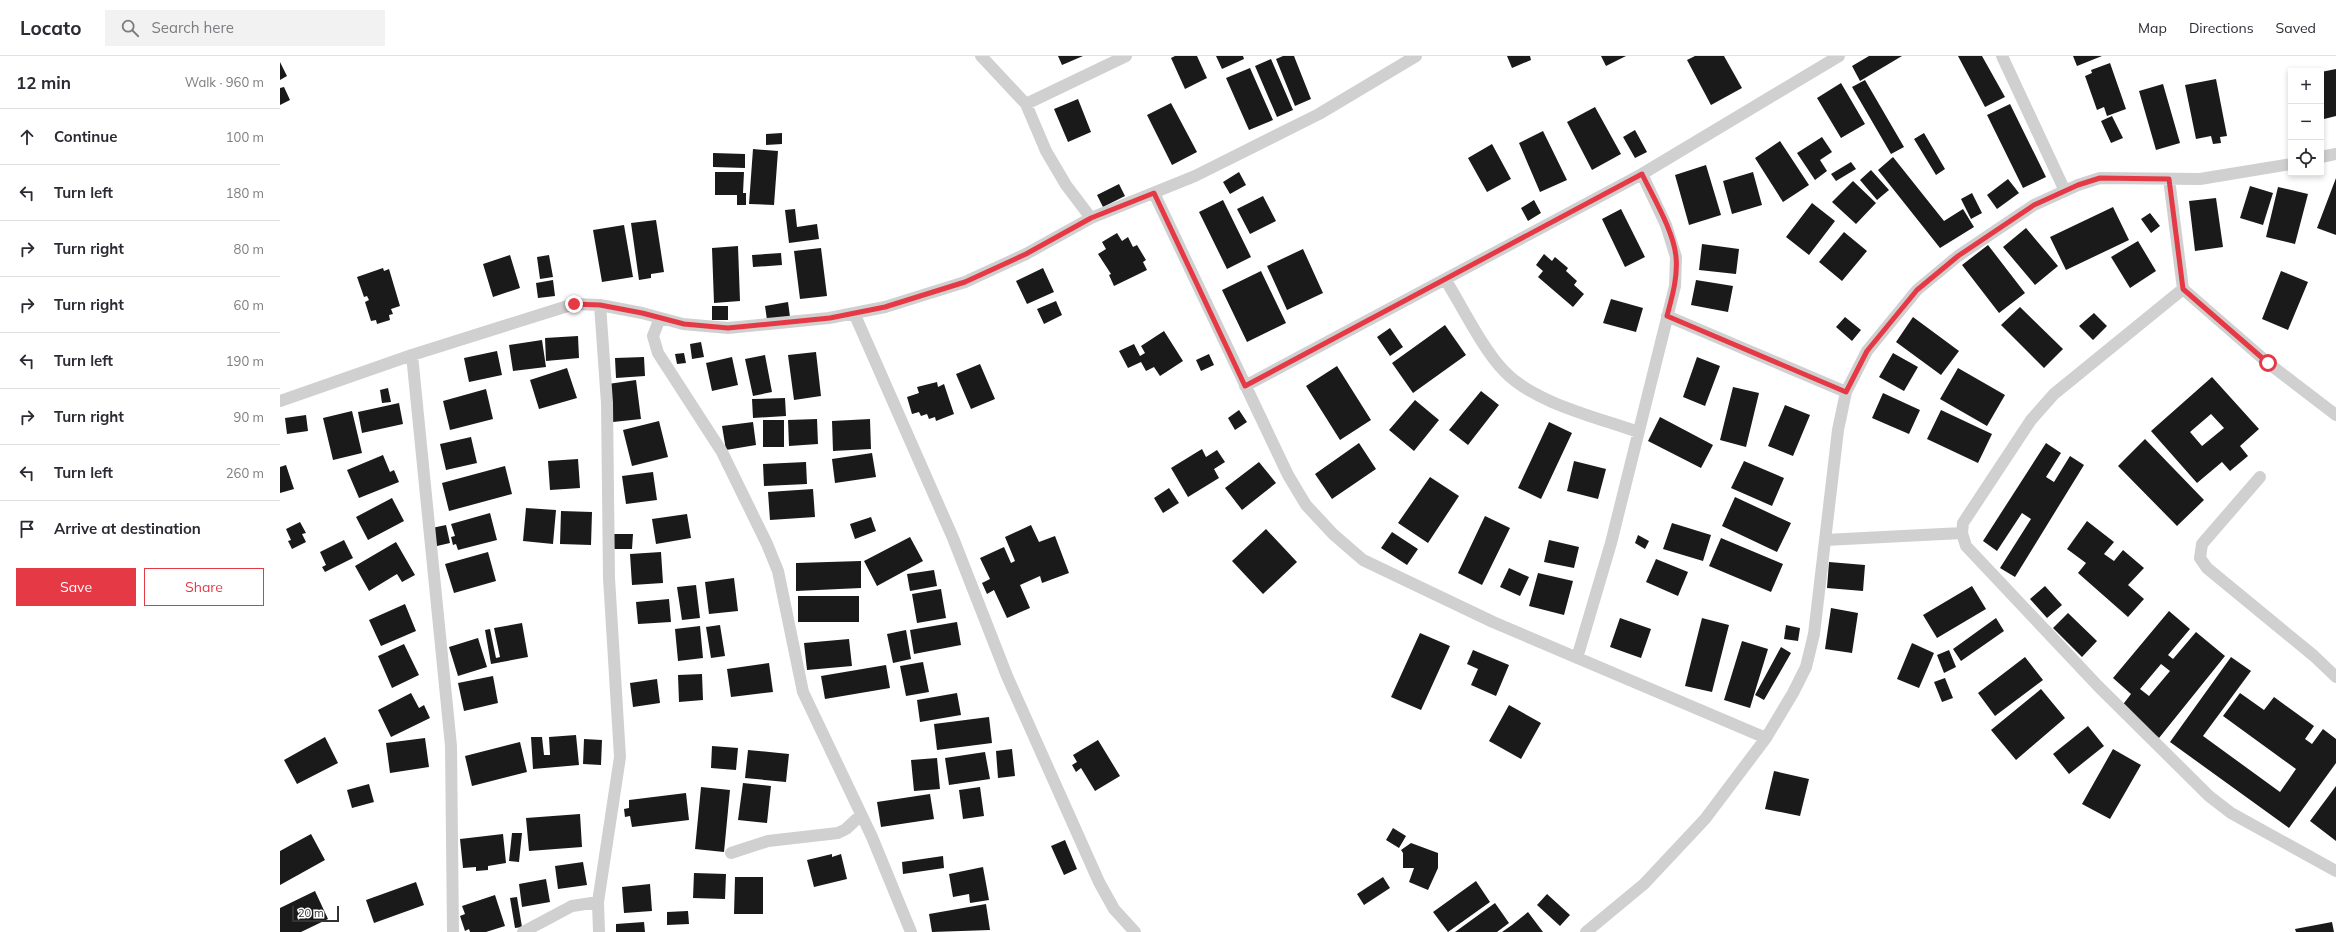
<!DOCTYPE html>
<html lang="en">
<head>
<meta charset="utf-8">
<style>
	:root { --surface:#fff; --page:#f2f2f3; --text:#2b2b33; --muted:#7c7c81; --line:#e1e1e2; --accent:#e63946 }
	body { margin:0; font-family:Mulish,sans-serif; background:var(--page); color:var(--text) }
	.controls { position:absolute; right:12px; top:12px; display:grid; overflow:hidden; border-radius:0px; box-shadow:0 2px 6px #0003 }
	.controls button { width:36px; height:36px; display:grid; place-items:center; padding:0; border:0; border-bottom:1px solid var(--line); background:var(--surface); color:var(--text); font:20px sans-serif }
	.scale { position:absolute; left:12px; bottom:10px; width:47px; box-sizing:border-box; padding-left:4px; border:2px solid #333; border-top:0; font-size:11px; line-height:14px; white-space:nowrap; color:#333; -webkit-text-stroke:3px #fff; paint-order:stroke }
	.stop { position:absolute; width:12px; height:12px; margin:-9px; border:3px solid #e63946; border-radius:50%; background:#fff }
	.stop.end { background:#e63946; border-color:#fff; box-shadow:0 1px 4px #0008 }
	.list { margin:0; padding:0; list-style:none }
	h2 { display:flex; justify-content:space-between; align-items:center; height:52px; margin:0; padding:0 16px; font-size:17px }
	h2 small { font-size:13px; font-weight:400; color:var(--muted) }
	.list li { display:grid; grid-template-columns:26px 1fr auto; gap:12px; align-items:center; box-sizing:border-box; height:56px; padding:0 16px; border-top:1px solid var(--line) }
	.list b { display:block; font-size:15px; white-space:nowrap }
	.list em { font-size:13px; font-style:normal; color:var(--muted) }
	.actions { display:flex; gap:8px; padding:12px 16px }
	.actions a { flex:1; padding:9px 0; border:1px solid var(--accent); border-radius:0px; text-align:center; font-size:14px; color:var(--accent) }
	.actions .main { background:var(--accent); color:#fff }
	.icon { flex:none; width:22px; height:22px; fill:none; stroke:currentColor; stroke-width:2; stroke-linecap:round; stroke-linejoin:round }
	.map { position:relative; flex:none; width:2056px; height:876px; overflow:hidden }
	header { display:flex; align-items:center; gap:24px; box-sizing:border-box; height:56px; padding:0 20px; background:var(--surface); border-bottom:1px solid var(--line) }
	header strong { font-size:19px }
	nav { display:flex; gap:22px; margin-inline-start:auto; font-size:14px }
	.search { width:280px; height:36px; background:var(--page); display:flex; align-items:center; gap:10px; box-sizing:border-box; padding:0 14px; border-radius:0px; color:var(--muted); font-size:15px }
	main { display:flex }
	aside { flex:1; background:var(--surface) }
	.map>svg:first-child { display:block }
	.building { fill:#1a1a1a; fill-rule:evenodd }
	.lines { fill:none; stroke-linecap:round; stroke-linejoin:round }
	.street { stroke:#d0d0d0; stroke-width:12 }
	.route { stroke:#e63946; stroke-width:5 }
</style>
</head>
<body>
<header>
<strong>Locato</strong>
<div class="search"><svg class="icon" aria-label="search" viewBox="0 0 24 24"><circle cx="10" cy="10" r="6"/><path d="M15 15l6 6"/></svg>Search here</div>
<nav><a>Map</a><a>Directions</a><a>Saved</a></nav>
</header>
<main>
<aside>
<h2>12 min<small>Walk · 960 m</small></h2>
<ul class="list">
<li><svg class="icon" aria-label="ahead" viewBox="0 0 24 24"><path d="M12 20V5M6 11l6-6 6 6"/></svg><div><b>Continue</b></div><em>100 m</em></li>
<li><svg class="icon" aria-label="left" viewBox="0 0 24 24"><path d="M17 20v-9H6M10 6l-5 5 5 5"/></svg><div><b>Turn left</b></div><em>180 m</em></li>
<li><svg class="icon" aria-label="right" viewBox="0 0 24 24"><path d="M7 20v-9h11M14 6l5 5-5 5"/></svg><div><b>Turn right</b></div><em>80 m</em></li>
<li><svg class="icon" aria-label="right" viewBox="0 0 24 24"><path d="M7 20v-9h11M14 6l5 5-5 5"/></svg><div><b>Turn right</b></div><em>60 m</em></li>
<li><svg class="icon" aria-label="left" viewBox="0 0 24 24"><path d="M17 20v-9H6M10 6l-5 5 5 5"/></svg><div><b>Turn left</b></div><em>190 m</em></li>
<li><svg class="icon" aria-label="right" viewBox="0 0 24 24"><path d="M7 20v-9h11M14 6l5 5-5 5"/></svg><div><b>Turn right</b></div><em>90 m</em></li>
<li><svg class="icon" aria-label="left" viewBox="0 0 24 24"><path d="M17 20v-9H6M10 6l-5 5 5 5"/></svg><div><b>Turn left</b></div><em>260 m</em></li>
<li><svg class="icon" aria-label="arrive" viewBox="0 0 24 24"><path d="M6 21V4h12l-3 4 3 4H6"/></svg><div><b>Arrive at destination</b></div></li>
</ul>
<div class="actions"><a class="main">Save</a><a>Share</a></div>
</aside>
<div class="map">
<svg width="2056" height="876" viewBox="0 0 2056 876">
	<rect width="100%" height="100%" fill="#fff"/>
	<path class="building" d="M778,0H803L782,9Z
		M895,0H917L927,22L905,33L891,2Z
		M936,0H963L964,3L942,13Z
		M1003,0H1014L1031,43L1015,50L996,3Z
		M1227,0H1250L1251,4L1232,12Z
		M1321,0H1346L1326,10Z
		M1415,0H1444L1462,32L1431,49L1407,4Z
		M1589,0H1622L1580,25L1572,10Z
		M1678,0H1702L1725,41L1705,51Z
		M1793,0H1822L1797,10Z
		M991,3L1013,54L997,61L975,10Z
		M0,6L7,20L0,24Z
		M1830,7L1846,53L1827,60L1824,51L1817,54L1805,20L1812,17L1811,14Z
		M970,12L993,64L969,74L946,22Z
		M2056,13V60L2044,63L2041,46V16Z
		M1936,23L1947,80L1940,81L1941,87L1933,88L1931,80L1916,83L1905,29Z
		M1585,24L1624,91L1611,98L1572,31Z
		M1561,27L1585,68L1561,82L1537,42Z
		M1883,28L1900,87L1876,94L1859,35Z
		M4,31L10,44L0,49V32Z
		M798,43L811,76L788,86L774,53Z
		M891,47L917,96L892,109L867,59Z
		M1730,48L1766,121L1743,132L1707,59Z
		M1315,51L1341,98L1312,114L1287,66Z
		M1832,60L1843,82L1831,87L1821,65Z
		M1355,74L1367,96L1355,102L1343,81Z
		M1263,75L1287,124L1260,136L1239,87Z
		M502,77V88L486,89V78Z
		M1644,77L1665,113L1656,119L1634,83Z
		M1542,81L1552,96L1540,104L1547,115L1535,124L1517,97Z
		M1500,85L1529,129L1503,146L1475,102Z
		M1212,88L1231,123L1207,136L1188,102Z
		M473,93L498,95L494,149L469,148Z
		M433,97L465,98V112L433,111Z
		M1613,101L1664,165L1683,153L1694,171L1660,192L1598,114Z
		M1571,106L1576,113L1556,125L1551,118Z
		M1426,109L1441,159L1409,169L1395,119Z
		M1591,114L1609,134L1597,144L1580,124Z
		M435,116H464L463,137H466V149H457V139H435Z
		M959,116L966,129L950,138L943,126Z
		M1473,116L1482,149L1452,158L1443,125Z
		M2056,122V179L2037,172Z
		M1728,123L1739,137L1717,153L1707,139Z
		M1573,125L1596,147L1576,168L1552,146Z
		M839,128L845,140L823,151L817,139Z
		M1970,130L1993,137L1983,169L1960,162Z
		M1998,131L2028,138L2015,188L1986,181Z
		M1692,137L1702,157L1691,163L1681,143Z
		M983,140L996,165L970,178L957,153Z
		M1936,142L1943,191L1915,195L1909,145Z
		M943,144L971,201L947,213L919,156Z
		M1254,144L1261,157L1248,165L1241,152Z
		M1532,147L1555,165L1529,199L1506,181Z
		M1833,151L1849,184L1786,214L1770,181Z
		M515,153L517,171L537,168L539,183L509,187L505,154Z
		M1341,153L1365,201L1345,211L1322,163Z
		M1870,157L1880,170L1871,177L1861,163Z
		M376,164L384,216L371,218V222L359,224L351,167Z
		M344,169L353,221L322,226L313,174Z
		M1746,172L1778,210L1755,229L1723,191Z
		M1564,176L1587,195L1562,225L1539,206Z
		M837,177L842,185L848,181L853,191L857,189L866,204L863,206L867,214L834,230L829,219L831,218L818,198L826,193L822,186Z
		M1858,185L1876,215L1850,232L1831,201Z
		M1422,188L1459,193L1456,218L1419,214Z
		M1708,189L1745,237L1719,257L1682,209Z
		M458,190L460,245L434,247L432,192Z
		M541,192L547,240L520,243L514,195Z
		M1023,193L1043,237L1007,254L987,210Z
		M501,197L502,209L473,211L472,199Z
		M1264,198L1272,205L1275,201L1288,212L1286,215L1297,225L1294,229L1304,238L1293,251L1258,221L1263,215L1256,209Z
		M230,199L240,232L213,241L203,208Z
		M269,199L273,221L260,223L257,201Z
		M103,212L104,215L109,213L120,250L111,253L113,258L109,259L110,264L97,268L96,264L91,265L85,246L89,244L87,240L84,241L77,221Z
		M763,212L774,236L747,248L736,225Z
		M981,215L1006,267L967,286L942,234Z
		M2001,215L2028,226L2008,274L1982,263Z
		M273,224L275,240L258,242L256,227Z
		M1416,224L1453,230L1448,256L1411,249Z
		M1331,243L1363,252L1356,276L1323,267Z
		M776,245L782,259L764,268L757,253Z
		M508,246L510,261L487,264L485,250Z
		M432,250H448V264H432Z
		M1740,251L1783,293L1764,312L1721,269Z
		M1814,257L1827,270L1813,284L1799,270Z
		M1565,261L1581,274L1572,285L1556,271Z
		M1633,261L1679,295L1661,319L1616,286Z
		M1165,269L1186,299L1133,337L1112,307Z
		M1110,272L1123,291L1110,300L1097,281Z
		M884,275L903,305L880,320L874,311L866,315L861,306L848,312L839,295L854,288L860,300L865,297L861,290Z
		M298,280L299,302L266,305L265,282Z
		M262,284L266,311L233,315L229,289Z
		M421,286L424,301L412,303L410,288Z
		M217,295L222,319L189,326L184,302Z
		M536,296L541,340L514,344L508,299Z
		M404,297L406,307L397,308L395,298Z
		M1613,297L1638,311L1624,335L1599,321Z
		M929,298L934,309L921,315L916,304Z
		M485,299L492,336L473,340L465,303Z
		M364,301L365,320L336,322L335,302Z
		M452,301L458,329L432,335L426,307Z
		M1417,301L1440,310L1425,350L1403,341Z
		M700,308L715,343L691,353L676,318Z
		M1057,310L1091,364L1060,384L1026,330Z
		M287,312L297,342L259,353L250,324Z
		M1678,312L1725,339L1707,370L1660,343Z
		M1932,321L1979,373L1960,390L1968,400L1950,415L1942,406L1917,427L1871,375ZM1931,358L1944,372L1922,390L1910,376Z
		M356,324L361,363L333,366L328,328Z
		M657,326L658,331L664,328L674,358L656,365L655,361L649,363L647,358L641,360L639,356L632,358L627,341L639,337L637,331Z
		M1453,331L1479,337L1466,391L1440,384Z
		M108,332L111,346L102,347L100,334Z
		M206,333L213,363L170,374L163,345Z
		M1201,335L1219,349L1188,389L1169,374Z
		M1603,337L1640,354L1629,378L1592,362Z
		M505,342L506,360L473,362L472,343Z
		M1135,344L1159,364L1134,395L1109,374Z
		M119,347L123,368L82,377L78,356Z
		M1505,349L1530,359L1513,400L1488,390Z
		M959,354L967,366L955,374L948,362Z
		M1661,354L1712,378L1698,407L1647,383Z
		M72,355L82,397L53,404L43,362Z
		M26,359L28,375L7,378L5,362Z
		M1380,361L1433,389L1421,412L1368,385Z
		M537,363L538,388L509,390L508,364Z
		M590,363L591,393L553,395L552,365Z
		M483,364H504V391H483Z
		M379,365L388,401L352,410L343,374Z
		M473,366L476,389L446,394L442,370Z
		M1269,366L1292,377L1261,443L1238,432Z
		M191,381L197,407L166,414L160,388Z
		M1865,383L1924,444L1897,470L1838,410Z
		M1079,387L1096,413L1052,443L1035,418Z
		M1766,387L1781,397L1766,421L1774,426L1790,400L1804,409L1735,521L1720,512L1751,463L1742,457L1717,495L1703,485Z
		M922,393L926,401L937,394L945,406L934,413L939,422L908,441L891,412Z
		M592,397L596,421L555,427L552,403Z
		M103,399L110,416L114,414L119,426L79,442L67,414Z
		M298,403L300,432L270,434L268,405Z
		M1294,405L1326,413L1318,443L1287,435Z
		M1464,405L1504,422L1492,450L1451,432Z
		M526,406L527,428L484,430L483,408Z
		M979,406L996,427L962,454L945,432Z
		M6,409L14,433L0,437V411Z
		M225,410L232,438L169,455L162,427Z
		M373,416L377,444L346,448L342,420Z
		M1150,421L1179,440L1148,487L1118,467Z
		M889,432L899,447L883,457L874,442Z
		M533,433L535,461L490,464L488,436Z
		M1455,441L1511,467L1497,496L1442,470Z
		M112,442L124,465L88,484L76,461Z
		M246,452L276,454L273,488L243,485Z
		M281,455L312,456L311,489L280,488Z
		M210,457L217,484L178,494L176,488L173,489L171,481L175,480L171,468Z
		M407,458L411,482L376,488L372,463Z
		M1205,460L1230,472L1202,529L1178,517Z
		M591,461L596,475L575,483L570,468Z
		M1807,465L1834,486L1824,498L1834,505L1843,494L1864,512L1848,529L1864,543L1848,561L1798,517L1806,507L1787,493Z
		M20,466L26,477L22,478L26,486L12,493L8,485L11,484L6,473Z
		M1392,467L1431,479L1423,505L1383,493Z
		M166,469L170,487L157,490L152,472Z
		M751,469L759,486L775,480L789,517L762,527L760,520L740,529L750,552L727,562L714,534L707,538L702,527L710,523L700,502L724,491L731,507L735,505L725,481Z
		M986,473L1017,506L983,538L952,505Z
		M1112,476L1138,493L1127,509L1101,492Z
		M334,478H353L352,493H334Z
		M1358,479L1369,485L1365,493L1355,487Z
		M630,481L643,505L597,530L584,505Z
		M1441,482L1503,508L1491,536L1429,510Z
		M64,484L73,502L45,516L42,511L46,509L40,496Z
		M1269,484L1299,491L1294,512L1264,506Z
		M116,486L135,519L122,526L117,518L89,535L75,510Z
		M208,496L216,525L174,537L165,508Z
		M381,496L383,527L352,529L350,498Z
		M1376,503L1408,516L1398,540L1366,526Z
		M581,505V532L516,535V507Z
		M1549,506L1585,509L1583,535L1547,532Z
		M1229,512L1249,521L1240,540L1220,531Z
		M654,514L657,530L630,535L627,518Z
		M1258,517L1293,525L1284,559L1249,550Z
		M454,522L458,555L429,558L425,526Z
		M416,529L420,562L402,564L397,531Z
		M1692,530L1706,553L1657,582L1643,559Z
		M1765,530L1782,549L1767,562L1750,543Z
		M661,533L666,562L637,567L632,538Z
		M518,540H579V566H518Z
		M389,543L391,566L358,568L356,546Z
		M125,548L136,575L101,590L89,564Z
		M1551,552L1578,557L1572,597L1545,593Z
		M1889,555L1910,573L1888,599L1893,603L1916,576L1945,600L1879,682L1841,651L1851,638L1833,622ZM1881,608L1890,615L1869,640L1860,633Z
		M1788,557L1817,585L1802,601L1773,572Z
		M1340,562L1371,573L1361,602L1330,591Z
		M1422,562L1449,569L1432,636L1405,630Z
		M1716,562L1724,575L1681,605L1673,593Z
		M677,566L681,589L634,598L630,574Z
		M242,567L248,601L211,608L205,574L210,573L216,602L220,601L214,572Z
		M440,569L445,600L431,602L426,571Z
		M1506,569L1520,572L1518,585L1504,583Z
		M420,570L423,602L398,605L395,573Z
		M626,574L631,603L613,607L607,578Z
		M1140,577L1170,590L1141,654L1111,641Z
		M198,582L207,611L178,620L169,591Z
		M569,583L572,610L527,614L524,587Z
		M1462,585L1488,593L1470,652L1444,644Z
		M1632,587L1654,597L1639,632L1617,623Z
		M124,588L139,619L112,632L98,600Z
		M1501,591L1511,597L1484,644L1475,639Z
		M1193,594L1229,609L1216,640L1191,629L1198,613L1187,608Z
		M1669,594L1676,611L1664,617L1657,599Z
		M1745,601L1763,624L1715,660L1698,637Z
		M1951,601L1971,615L1923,680L2000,736L2016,713L1943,660L1960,637L1984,654L1994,641L2034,670L2025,683L2032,688L2043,673L2056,683V707L2009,772L1890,686Z
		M643,606L649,636L626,640L620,610Z
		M489,607L493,636L451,641L447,613Z
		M606,609L610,632L545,643L541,620Z
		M422,618L423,644L399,646L398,619Z
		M213,620L218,647L184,655L178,627Z
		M1665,622L1673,642L1662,646L1654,626Z
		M377,623L380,647L353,651L350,627Z
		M1761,633L1785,662L1736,704L1711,674Z
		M131,637L139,652L144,649L150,662L111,681L98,654Z
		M677,637L681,659L640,666L637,644Z
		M1229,649L1261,667L1241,703L1209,685Z
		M709,661L712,687L657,694L654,668Z
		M1808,670L1824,690L1789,718L1773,698Z
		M296,679L299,709L253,713L251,681H262L264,699H270L269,681Z
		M45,681L58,707L17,728L4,704Z
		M145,682L149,711L110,717L106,687Z
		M304,683L322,684L321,709L303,708Z
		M818,684L840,720L815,735L801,712L796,716L792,709L797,706L793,699Z
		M240,686L247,716L192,730L185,700Z
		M432,690L458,692L456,714L431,712Z
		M732,693L735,720L718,722L716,695Z
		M1833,693L1861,709L1830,763L1802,748Z
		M468,694L509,698L506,726L465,722Z
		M705,696L710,723L669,729L665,702Z
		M657,702L660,733L634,735L631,704Z
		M1494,715L1529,723L1520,760L1485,753Z
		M463,727L491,730L487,767L458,764Z
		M89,728L94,746L72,752L67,734Z
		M2056,730V785L2030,765Z
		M421,731L450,734L444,796L415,793Z
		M700,731L704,760L683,763L679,734Z
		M406,737L409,764L352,771L350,760L345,761L344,753L349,752V744Z
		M650,738L654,763L601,771L597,746Z
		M300,758L302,791L249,795L246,762Z
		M1113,772L1126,780L1119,792L1106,784Z
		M232,777H242L239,806L229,805Z
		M31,778L45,804L0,829V795Z
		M223,778L226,807L208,810V814L196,815V811L183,812L180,783Z
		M785,784L797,813L784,819L771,790Z
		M1131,787L1158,797V812L1148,834L1129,826L1134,812H1123V797L1121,794Z
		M552,798V801L561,798L567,823L534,831L527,804Z
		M663,800L664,812L623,818L622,806Z
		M303,806L307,829L278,833L275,810Z
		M703,811L709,844L690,847L689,838L673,841L669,818Z
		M414,817L446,818L445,843L413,842Z
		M455,821H483V858H454Z
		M1103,821L1110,832L1084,849L1077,838Z
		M266,823L270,846L242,851L239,828Z
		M1196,825L1210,846L1168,876L1153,856Z
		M136,826L144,849L94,867L86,844Z
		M370,828L372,855L344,857L342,831Z
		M35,835L48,863L21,876H0V852Z
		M1267,838L1290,859L1280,870L1257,849Z
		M215,839L225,870L206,876H190L189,873L185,875L180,860L185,858L182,850Z
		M237,841L242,871L235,872L230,842Z
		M1215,847L1229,867L1217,876H1175Z
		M706,848L710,874L652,876L649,858Z
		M408,855L409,868L387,869V856Z
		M1248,856L1263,876H1222L1232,869Z
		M364,866L365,876H336V868Z
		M2052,866L2054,876H2016L2015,873Z"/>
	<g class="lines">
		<path class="street" d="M701,0L746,48L766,95L786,129L811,162
			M1722,0L1785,135
			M746,48L846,0
			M2041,101L2056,98
			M1889,123L1903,233L1988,307L2056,359
			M874,137L1008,419L1026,449L1053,478L1083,504L1213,566L1486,682
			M1165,223C1182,250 1203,294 1225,316C1255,347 1316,361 1358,376
			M1903,233L1774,338L1751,364L1683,467L1682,477L1686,490L1818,630L1929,740L1951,757L2056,815
			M574,257L673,482L727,620L819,826L834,853L855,876
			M1387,260L1566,336
			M380,262L373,280L378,297L442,396L487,488L498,515L523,636L592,781L631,876
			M132,299L171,690L173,876
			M965,330L1362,118L1559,0
			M0,345L132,299L294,248L320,249L362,257L403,268L448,272L549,262L605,251L685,226L746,198L811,162L915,120L1039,58L1136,0
			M1980,421L1922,488L1920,502L1927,512L2034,600L2056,621
			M1545,484L1682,477
			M1297,602L1331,487L1395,230L1396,201L1386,169L1362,118
			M451,797L488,785L558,777L566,773L581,759
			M243,876L292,850L318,846
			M319,876L318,846L340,701L329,522L327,347L320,249
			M1306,876L1364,828L1425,763L1486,682L1513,637L1526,611L1534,578L1558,374L1566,336L1587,295L1637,234L1678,200L1754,149L1798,129L1820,122L1920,123L2011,108"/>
	</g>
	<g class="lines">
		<path class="route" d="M294,248L320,249L362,257L404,268L448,272L550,262L605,251L685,226L746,198L811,162L874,137L965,330L1362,118C1373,141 1394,176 1396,201C1398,221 1392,241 1387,260L1566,336L1587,295L1637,234L1678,200L1754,149L1798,129L1820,122L1889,123L1903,233L1988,307"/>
	</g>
</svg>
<div class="controls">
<button>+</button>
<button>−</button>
<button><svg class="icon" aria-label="locate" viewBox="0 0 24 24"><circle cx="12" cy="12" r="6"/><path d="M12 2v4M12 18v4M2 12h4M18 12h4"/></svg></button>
</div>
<div class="scale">20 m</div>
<div class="stop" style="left:1988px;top:307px"></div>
<div class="stop end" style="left:294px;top:248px"></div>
</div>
</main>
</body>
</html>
